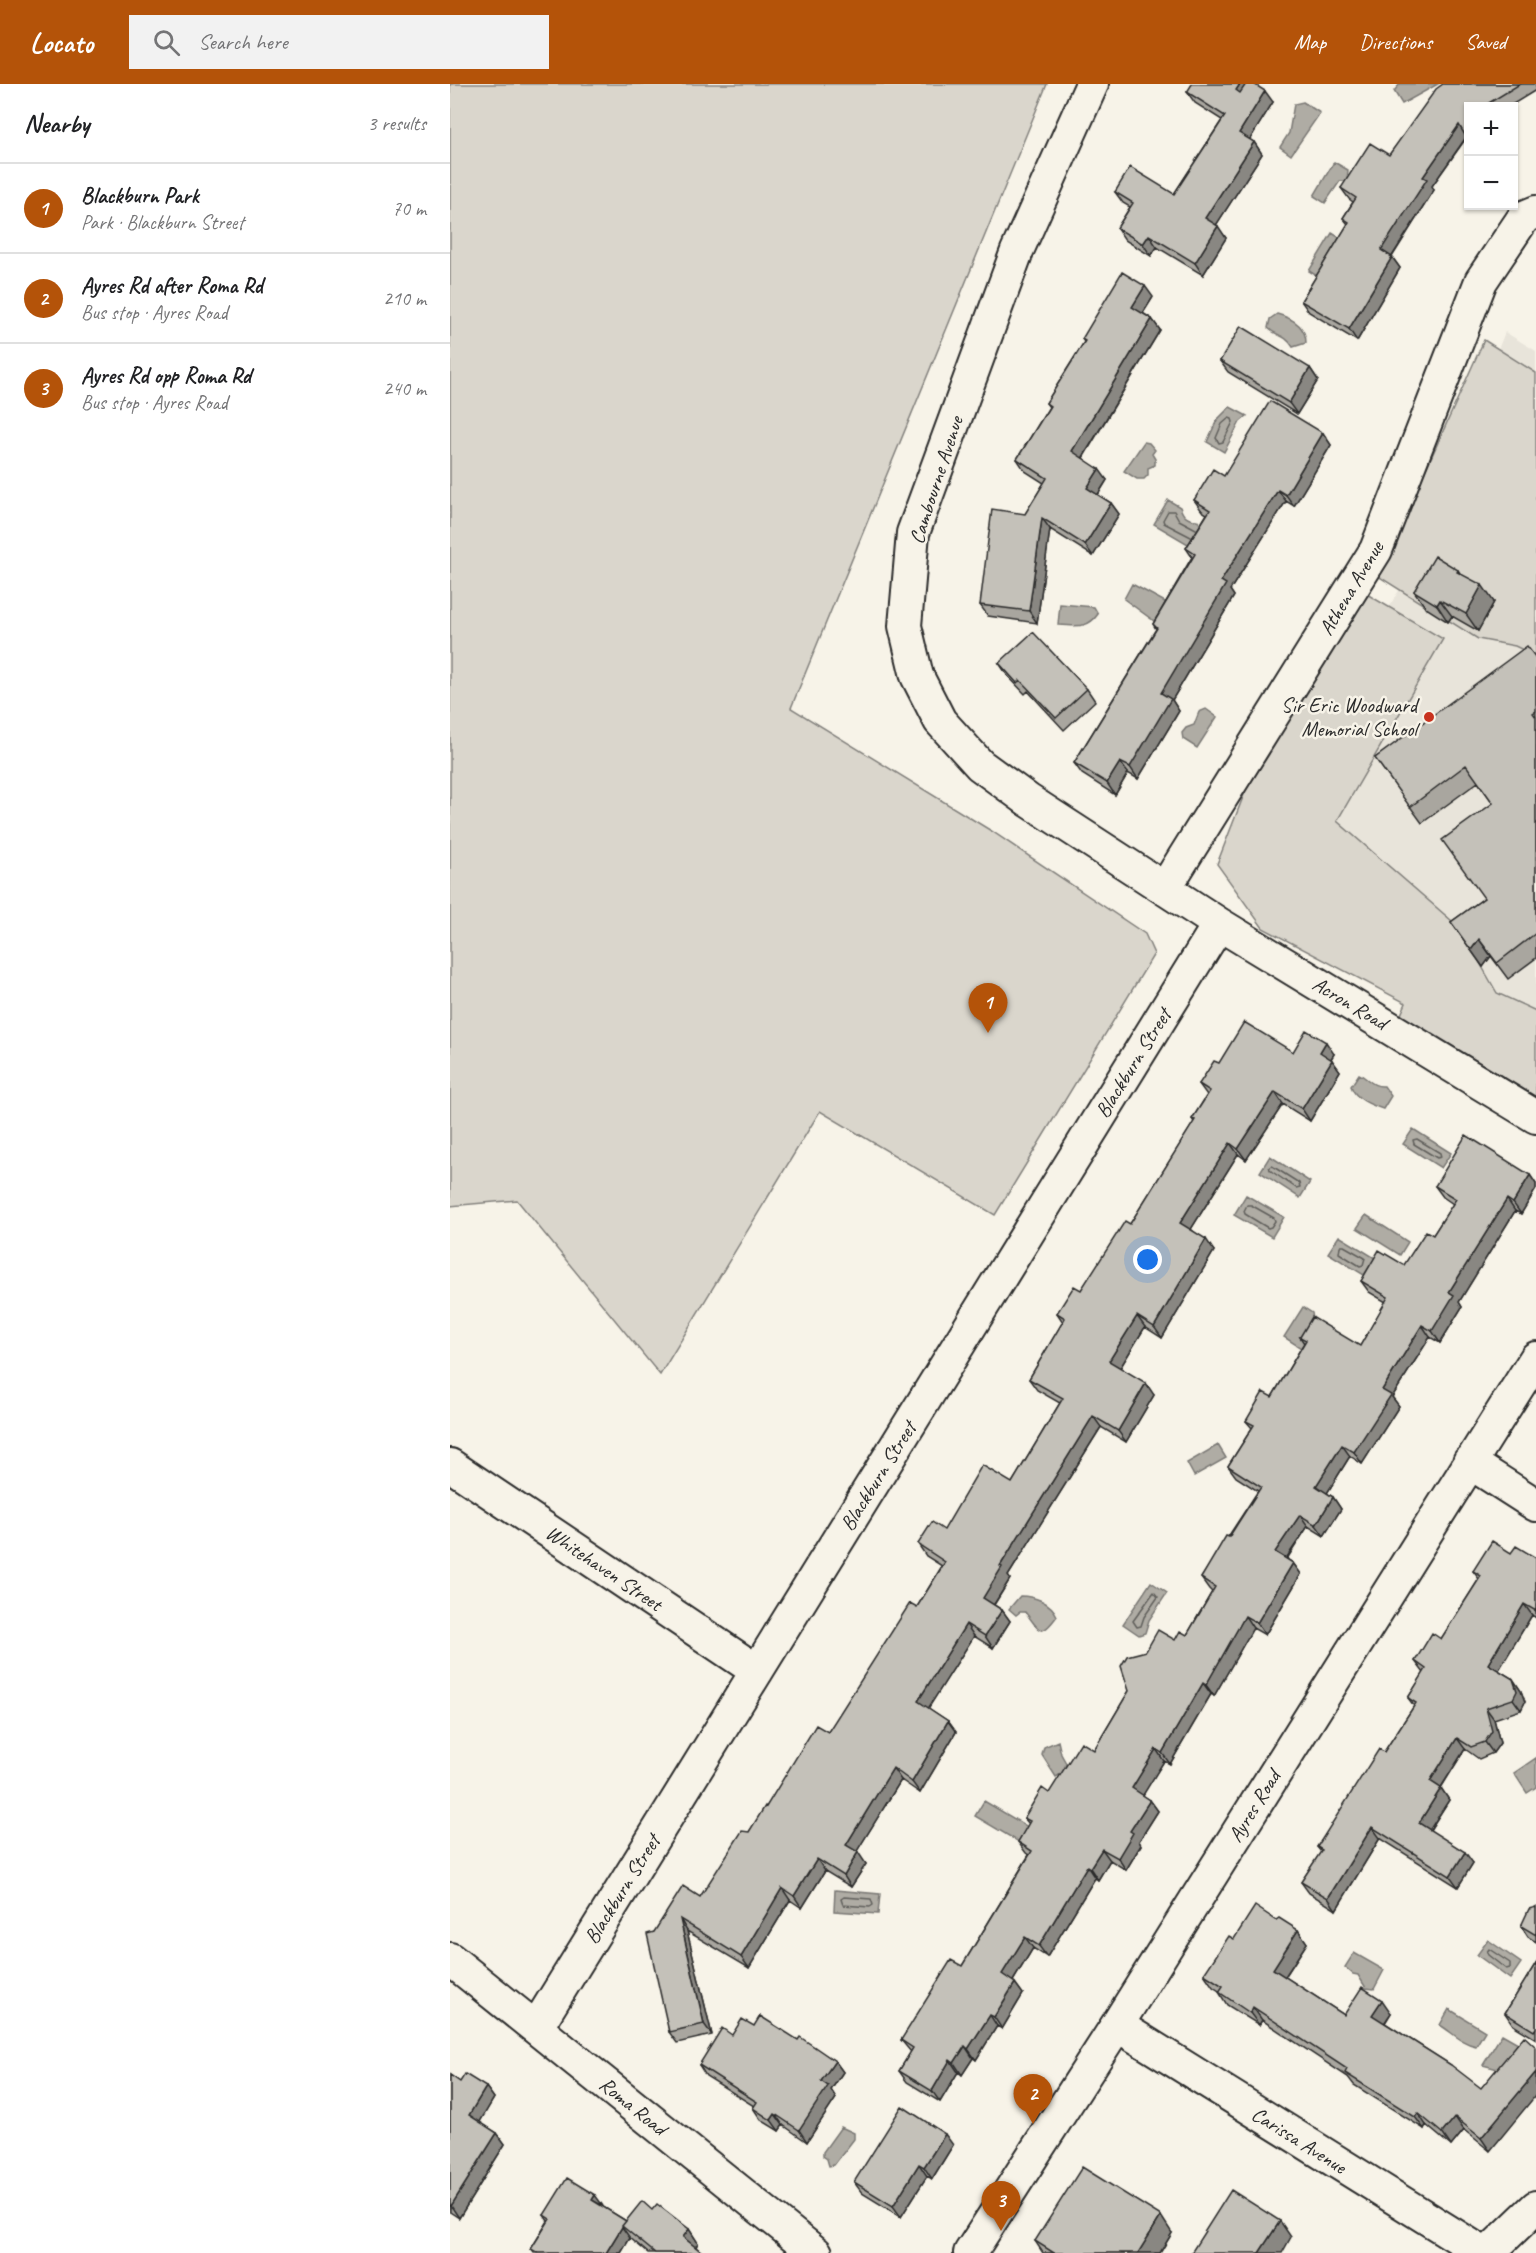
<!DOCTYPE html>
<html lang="en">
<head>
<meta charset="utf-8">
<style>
	:root { --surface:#fff; --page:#f2f2f2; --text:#202124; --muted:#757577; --line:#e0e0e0; --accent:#b45309 }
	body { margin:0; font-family:Caveat,sans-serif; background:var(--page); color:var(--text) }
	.controls { position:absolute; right:18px; top:18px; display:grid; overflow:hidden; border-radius:0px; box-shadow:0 2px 4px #0004 }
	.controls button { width:54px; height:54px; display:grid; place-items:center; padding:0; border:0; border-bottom:2px solid var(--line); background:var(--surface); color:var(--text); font:30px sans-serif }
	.you { position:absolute; left:698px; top:1176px; width:21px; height:21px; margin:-15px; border:4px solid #fff; border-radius:50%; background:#1a73e8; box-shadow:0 0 0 9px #1a73e833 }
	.badge { display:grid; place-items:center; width:39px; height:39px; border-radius:50%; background:var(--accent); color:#fff; font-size:20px; font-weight:700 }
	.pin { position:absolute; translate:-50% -50px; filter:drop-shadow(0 2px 3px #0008) }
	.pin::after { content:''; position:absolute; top:32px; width:21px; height:18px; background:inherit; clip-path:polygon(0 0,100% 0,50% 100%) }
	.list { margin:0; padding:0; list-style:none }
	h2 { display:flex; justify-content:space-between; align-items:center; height:78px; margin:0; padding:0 24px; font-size:26px }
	h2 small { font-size:20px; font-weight:400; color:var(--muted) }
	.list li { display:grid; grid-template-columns:39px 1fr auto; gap:18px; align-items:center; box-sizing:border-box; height:90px; padding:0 24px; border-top:2px solid var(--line) }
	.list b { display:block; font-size:22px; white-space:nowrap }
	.list p { margin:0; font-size:20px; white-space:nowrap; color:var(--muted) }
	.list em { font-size:20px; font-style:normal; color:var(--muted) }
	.icon { flex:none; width:33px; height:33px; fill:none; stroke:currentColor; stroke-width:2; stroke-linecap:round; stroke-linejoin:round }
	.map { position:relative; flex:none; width:1086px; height:2169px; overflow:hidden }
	header { display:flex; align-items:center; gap:36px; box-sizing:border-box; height:84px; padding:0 30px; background:var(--accent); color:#fff }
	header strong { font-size:28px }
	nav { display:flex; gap:33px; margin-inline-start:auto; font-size:21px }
	.search { width:420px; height:54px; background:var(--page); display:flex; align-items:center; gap:15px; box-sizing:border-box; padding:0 21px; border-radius:0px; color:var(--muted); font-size:22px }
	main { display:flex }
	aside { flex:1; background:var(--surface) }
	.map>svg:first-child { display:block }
	.built { fill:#e8e4da }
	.green { fill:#dad6cc; stroke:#82807c; stroke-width:1.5 }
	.water { fill:#afaca4; stroke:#7a7874; stroke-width:1.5 }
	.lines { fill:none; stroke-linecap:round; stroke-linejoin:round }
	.shore { stroke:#605f5b; stroke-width:1.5 }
	.street-casing { stroke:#2b2b2b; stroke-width:36 }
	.street { stroke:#f7f3e8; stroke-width:32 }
	.wall { fill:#a9a69f; stroke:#2b2b2b; stroke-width:1.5 }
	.shaded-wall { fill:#898782; stroke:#2b2b2b; stroke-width:1.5 }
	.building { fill:#c4c1b9; stroke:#2b2b2b; stroke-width:1.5 }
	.poi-dot { fill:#c8321e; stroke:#f7f3e8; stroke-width:2 }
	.labels { text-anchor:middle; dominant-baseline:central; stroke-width:5; stroke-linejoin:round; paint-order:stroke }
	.street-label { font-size:21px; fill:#2b2b2b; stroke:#f7f3e8 }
	.poi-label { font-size:21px; fill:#2b2b2b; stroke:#f7f3e8; text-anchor:end }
</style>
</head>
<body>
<header>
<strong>Locato</strong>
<div class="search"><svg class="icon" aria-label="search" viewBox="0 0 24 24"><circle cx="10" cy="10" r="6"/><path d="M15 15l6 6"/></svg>Search here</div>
<nav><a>Map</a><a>Directions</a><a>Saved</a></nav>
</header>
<main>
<aside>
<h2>Nearby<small>3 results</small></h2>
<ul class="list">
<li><span class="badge">1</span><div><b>Blackburn Park</b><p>Park · Blackburn Street</p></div><em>70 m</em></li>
<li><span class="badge">2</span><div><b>Ayres Rd after Roma Rd</b><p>Bus stop · Ayres Road</p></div><em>210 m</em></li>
<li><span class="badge">3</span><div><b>Ayres Rd opp Roma Rd</b><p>Bus stop · Ayres Road</p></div><em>240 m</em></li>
</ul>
</aside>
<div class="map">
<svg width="1086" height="2169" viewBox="0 0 1086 2169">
	<rect width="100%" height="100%" fill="#f7f3e8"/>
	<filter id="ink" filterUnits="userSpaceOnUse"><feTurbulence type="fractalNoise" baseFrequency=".0167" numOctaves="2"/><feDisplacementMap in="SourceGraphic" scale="12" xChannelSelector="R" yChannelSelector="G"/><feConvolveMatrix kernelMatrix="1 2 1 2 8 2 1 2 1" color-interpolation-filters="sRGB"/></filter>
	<g filter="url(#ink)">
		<path class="built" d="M1055,248L1086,267V986L786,772L956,495Z"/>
		<path class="green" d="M0,0H597L341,624L543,748L695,850L704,870L545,1131L370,1027L210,1291L67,1116L0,1122Z
			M1034,256L1086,289V572L1065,562L1028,555L928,492Z
			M915,509L993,555L887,737L1010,844L1047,909L1086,927V1023L949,935L956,919L813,844L767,780L811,667Z"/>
		<path class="water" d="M950,0H988L952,20L944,7Z
			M853,18L870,29L841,71L830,63L839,49L844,20Z
			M884,78L898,86L897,97H890L875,119L864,112Z
			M882,149L898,159L875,197L859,187Z
			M827,230C842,234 856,242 856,259L843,263C834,249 827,253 818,244L820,235Z
			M780,323L797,332L790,338L774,368L757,358L767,336Z
			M694,358L699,359L705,366L702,370L705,375V381L698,384V391L694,395H687L674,387Z
			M718,416L730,423C733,432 737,436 747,436L754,445L743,463L704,440Z
			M682,500L717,519L704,537L674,515Z
			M610,520L644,523L648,530C637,546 625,541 608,541Z
			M756,625L767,633L747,664L733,655L732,649L736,644L744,641L749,628Z
			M909,990C918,994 922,1003 934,1002L941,1012L933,1025C921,1021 905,1015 901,1002Z
			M963,1045L1001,1069L991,1084L953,1060Z
			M820,1072L860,1098L850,1114L810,1088Z
			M796,1111L834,1133L822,1153L784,1131Z
			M916,1131L958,1158L950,1171L907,1144Z
			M889,1152L925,1174L914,1191L878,1169Z
			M853,1223L862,1229L864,1243L851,1264L834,1253Z
			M768,1361L776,1374L744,1392L737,1379Z
			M701,1498L717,1509L699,1536L695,1549L689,1551L673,1540Z
			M570,1512C584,1512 601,1518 607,1532C589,1557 589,1544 575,1528H570L566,1531L559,1525Z
			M608,1657L611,1670L616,1679L614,1688L606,1693L592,1671L594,1663Z
			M1086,1674V1703L1077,1709L1064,1689Z
			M534,1717L578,1743L569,1758L525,1732Z
			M385,1806L430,1810L428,1830L384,1827Z
			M1038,1856L1071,1879L1060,1895L1027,1871Z
			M904,1869L934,1886L924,1905L916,1904L908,1891L903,1890L895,1883Z
			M999,1925L1035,1947L1026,1962C1011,1959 1003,1949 990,1941Z
			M1052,1950L1068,1959L1051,1986L1033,1981Z
			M391,2043L404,2049V2055L384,2081L379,2082L377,2075L373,2072V2068Z"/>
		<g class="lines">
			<path class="shore" d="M779,334L782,335L783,338L773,358L769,359L766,354L772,340Z
				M741,453L714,439L713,436L718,427H724L729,436L746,445
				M967,1055L990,1069L991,1073L987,1074L964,1060L963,1056Z
				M822,1082L849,1099L850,1103L846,1104L821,1087L819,1084Z
				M797,1121H801L824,1134L825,1137L821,1143L818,1144L795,1130L794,1127Z
				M894,1162L915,1174L913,1181L910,1182L889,1169L890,1162Z
				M704,1508L708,1513L694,1533L691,1542L687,1543L683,1537Z
				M394,1813L421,1815L423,1821L420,1823L393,1821L391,1815Z
				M1039,1865L1060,1879V1884L1056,1885L1038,1871L1037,1868Z"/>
			<g class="street-casing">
				<path id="street" d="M642,0L567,167L463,449L455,542L467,592L490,637L530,681L578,716L769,840L1086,1033
					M715,804L926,466L1031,197L1074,133L1086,128
					M1019,1378L1086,1421
					M0,1381L307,1587
					M0,1875L366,2169
					M667,1941L1033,2169
					M86,1944L769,840
					M520,2169L667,1941L1086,1274
					M1038,2169L1086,2123"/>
			</g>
			<use href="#street" class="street"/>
		</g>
		<path class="wall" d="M993,0H1086V6L1060,22H1018L1017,53L982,102L984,106L942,173L950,184L907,257L859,228L851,217L898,140L893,134L903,118L899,115L891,104L939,71Z
			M737,8L823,18L799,56L804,58L812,70L766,141L776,154L753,191L707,163L701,172L675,156L667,144L680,123L673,119L665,108L724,110L772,36L745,19Z
			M703,213L693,229L702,235L710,246L633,374L657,396L648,411L661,419L669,430L643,472L600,445L587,539L538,532L530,521L575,430L594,399L575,387L567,375L599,323L596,319L634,258L632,255Z
			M770,277L860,284L868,296L847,330L778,288Z
			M873,349L881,361L844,422L836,417L780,506L784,512L722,616L729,627L688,695L678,689L665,711L632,690L624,679L706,545L703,540L742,473L736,464L757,430L752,427L744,416L774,392Z
			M1008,486L1010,489L1044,518L1028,547L1002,532L998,538L976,524L964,507Z
			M1086,574V874L1058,895L1041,872L1033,883L1001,838L1034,814L1043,719L1028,698L972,739L925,674Z
			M549,579L637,605L645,617L614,646L578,607L575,610L557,591Z
			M843,968L884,970L881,975L890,987L860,1037L833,1020L796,1076L788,1070L741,1145L764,1167L712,1254L695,1243L670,1284L704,1311L676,1358L651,1343L558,1492L560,1495L544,1521L552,1526L560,1537L543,1564L524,1552L478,1624L498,1637L506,1648L470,1709L451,1696L406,1768L416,1780L401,1803L375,1787L352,1824L340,1816L299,1884L237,1847L262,1951L227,1959L219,1948L204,1848L250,1813L299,1748L316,1723L378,1648L467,1523L492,1482L476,1472L468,1460L494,1446L562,1399L610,1319L587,1306L579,1295L613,1238L607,1229L631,1206L680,1140L744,1038L742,1035L757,1011L749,1000L769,979Z
			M1080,1091L1086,1100V1105L1071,1130L1065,1127L1009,1218L1012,1223L990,1259L980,1253L942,1313L949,1322L912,1380L900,1372L877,1409L883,1413L891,1425L874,1452L858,1442L837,1475L843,1479L851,1490L815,1551L803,1544L764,1612L761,1610L720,1680L714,1677L692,1711L700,1716L708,1727L689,1757L691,1761L676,1786L660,1776L648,1796L645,1794L597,1873L583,1864L563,1897L565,1899L573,1910L552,1945L547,1942L526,1976L523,1974L512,1991L508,1988L490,2018L457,1998L449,1987L461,1968L451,1956L512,1882L579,1771L576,1769L568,1758L579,1740L574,1734L644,1666L679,1607L696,1567L737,1551L762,1508L759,1505L751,1494L808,1407L786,1393L778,1382L802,1344L796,1337L822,1313L854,1259L850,1253L910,1262L936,1218L919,1208L911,1197L954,1181L983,1151L1003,1120L993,1113L985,1102Z
			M1061,1469L1086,1474V1534L1082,1531L1048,1586L1063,1595L1071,1607L1075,1618L1071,1626L1044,1635L1050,1659L1043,1669L1029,1675L1015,1665L991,1704L999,1716L980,1746L1023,1779L1008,1803L930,1754L886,1826L859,1809L851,1798L871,1768L867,1763L934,1668L964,1622L958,1614L974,1589L965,1577L991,1555L1029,1495L1023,1487Z
			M1086,1823V1858L1078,1853L1071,1842Z
			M826,1836L848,1846L857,1859L835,1893L894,1931L941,1929L935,1939L1001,1981L1040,2067L1014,2046L1001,2062L976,2041L974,2045L904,2001L898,1993L812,1936L809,1941L777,1921L769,1908V1907L763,1903L754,1890L784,1855Z
			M1086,1879V1955L1063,1941L1055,1929Z
			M304,1942L348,1956L385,1977L393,1988L381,2006L386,2014L357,2058L333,2041L329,2047L311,2036L303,2024L304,2022L256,1992L249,1981L282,1951Z
			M0,1991L10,1998L36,2003L44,2014L29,2038L47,2049L55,2060L9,2134L0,2128Z
			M503,2061L482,2095L477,2092L451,2133L412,2109L404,2098Z
			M153,2123L176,2137L202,2126L239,2145L248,2159L246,2163L253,2169H198L180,2154L171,2169H84L81,2165L98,2137L94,2131Z
			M722,2149L710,2169H593L585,2157Z"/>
		<path class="shaded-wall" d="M790,0H805L794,18L786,6Z
			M815,7L823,18L797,60L789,49Z
			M1009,41L1017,52L982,102L984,106L939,177L931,166L973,93Z
			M804,58L812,70L763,146L755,134Z
			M768,142L776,154L753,191L745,179Z
			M699,151L707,163L701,172L693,160Z
			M942,173L950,184L907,257L899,245Z
			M695,202L703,213L690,234L682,223Z
			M702,235L710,246L630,378L622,367Z
			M860,284L868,296L847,330L839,319Z
			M873,349L881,361L844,422L836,411Z
			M649,385L657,396L645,415L637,404Z
			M828,406L836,417L780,506L784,512L722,616L729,627L688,695L680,683L711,609L771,497Z
			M661,419L669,430L643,472L635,461Z
			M592,434L600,445L587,539L579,527Z
			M1032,501L1044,518L1028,547L1016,530Z
			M990,516L1002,532L998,538L987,521Z
			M670,678L678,689L665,711L657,699Z
			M1029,855L1041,872L1033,883L1021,866Z
			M876,958L884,970L878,979L870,968Z
			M882,976L890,987L860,1037L852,1025Z
			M825,1008L833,1020L796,1076L788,1065Z
			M780,1059L788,1070L738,1150L730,1139Z
			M1080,1091L1086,1100V1105L1071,1130L1063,1119Z
			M1057,1115L1065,1127L1009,1218L1012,1223L990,1259L982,1247L999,1208Z
			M756,1155L764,1167L712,1254L704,1243Z
			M687,1232L695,1243L667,1289L659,1277Z
			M972,1241L980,1253L942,1313L949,1322L912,1380L904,1368L932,1306Z
			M696,1299L704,1311L676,1358L668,1347Z
			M643,1332L651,1343L558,1492L560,1495L541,1525L533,1514L550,1482Z
			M892,1361L900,1372L874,1414L866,1402Z
			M883,1413L891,1425L874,1452L866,1441Z
			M850,1431L858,1442L833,1479L825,1468Z
			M843,1479L851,1490L815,1551L807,1539Z
			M1074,1520L1082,1531L1046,1591L1038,1580Z
			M552,1526L560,1537L543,1564L535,1552Z
			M795,1532L803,1544L764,1612L756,1601Z
			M516,1540L524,1552L476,1628L468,1617Z
			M1063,1595L1071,1607L1075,1618L1071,1626L1063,1615Z
			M753,1599L761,1610L720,1680L712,1669Z
			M1036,1624L1044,1635L1050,1659L1043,1669L1035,1658Z
			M498,1637L506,1648L470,1709L462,1698Z
			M1007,1654L1015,1665L988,1708L980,1697Z
			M706,1665L714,1677L690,1716L682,1704Z
			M443,1684L451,1696L404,1772L396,1761Z
			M991,1704L999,1716L977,1750L969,1739Z
			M700,1716L708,1727L689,1757L691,1761L676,1786L668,1774L680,1747Z
			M922,1743L930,1754L886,1826L878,1814Z
			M652,1765L660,1776L648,1796L640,1784Z
			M408,1768L416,1780L401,1803L394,1792Z
			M1015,1768L1023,1779L1008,1803L1000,1792Z
			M367,1775L375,1787L352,1824L344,1812Z
			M637,1782L645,1794L597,1873L589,1862Z
			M332,1804L340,1816L299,1884L291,1873Z
			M230,1835L237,1847L262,1951L254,1940Z
			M848,1846L857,1859L832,1897L823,1885Z
			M575,1853L583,1864L560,1902L552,1890Z
			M565,1899L573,1910L552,1945L544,1933Z
			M932,1916L941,1929L931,1944L922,1931Z
			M803,1923L812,1936L809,1941L800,1929Z
			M540,1931L547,1942L526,1976L518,1965Z
			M515,1962L523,1974L512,1991L504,1979Z
			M500,1976L508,1988L490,2018L482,2007Z
			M385,1977L393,1988L381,2006L386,2014L357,2058L349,2046L371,1997Z
			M1086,1988V2011L1040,2067L1031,2054Z
			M36,2003L44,2014L27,2043L19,2031Z
			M968,2029L976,2041L974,2045L965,2033Z
			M325,2030L333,2041L329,2047L321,2036Z
			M1005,2033L1014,2046L1001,2062L992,2049Z
			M47,2049L55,2060L9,2134L1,2122Z
			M495,2050L503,2061L482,2095L474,2083Z
			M469,2080L477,2092L451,2133L443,2122Z
			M145,2111L153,2122L142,2116Z
			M711,2132L722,2149L710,2169H688Z
			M830,2137L841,2153L832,2169H809Z
			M172,2143L180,2154L171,2169H156Z
			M239,2145L248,2159L243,2167L233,2153Z"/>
		<path class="building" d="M742,0H790L786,6L790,9L796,0H804L815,7L789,49L804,58L755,134L768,142L745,179L699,151L693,160L667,144L683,119L665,108L680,83L724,110L775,32L737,8Z
			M993,0H1070L1034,22H1018V56L1009,41L973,93L977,95L931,166L942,173L899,245L851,217L899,138L893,134L906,114L891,104L920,59L939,71L986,5Z
			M672,188L695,202L682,223L702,235L622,367L649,385L637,404L661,419L635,461L592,434L579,527L530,521L542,425L575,430L597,394L567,375L600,322L596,319L635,257L632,255Z
			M791,242L860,284L839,319L770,277Z
			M820,317L873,349L836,411L828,406L771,497L776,500L711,609L721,615L680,683L670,678L657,699L624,679L707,544L703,540L745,470L736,464L760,426L744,416L763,385L774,392Z
			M985,472L1008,486L1007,488L1032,501L1016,530L990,516L987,521L964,507Z
			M583,548L637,605L606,634L570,596L567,599L549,579Z
			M1077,562L1086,574V627L1083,629L1086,633V849L1047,879L1029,855L1021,866L1001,838L1034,814L992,756L1043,719L1016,681L960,723L925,674Z
			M794,938L843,968L856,946L876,958L870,968L882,976L852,1025L825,1008L788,1065L780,1059L730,1139L756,1155L704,1243L687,1232L659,1277L696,1299L668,1347L643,1332L550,1482L552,1483L533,1514L552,1526L535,1552L516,1540L468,1617L498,1637L462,1698L443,1684L396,1761L408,1768L394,1792L367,1775L344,1812L332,1804L291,1873L230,1835L254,1940L219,1948L197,1850L204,1848L233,1802L250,1813L292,1747L299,1748L315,1722L316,1723L366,1641L378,1648L460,1519L467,1523L495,1478L468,1460L482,1438L494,1446L532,1381L562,1399L613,1314L579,1295L615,1234L607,1229L624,1202L631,1206L675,1137L680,1140L745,1036L742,1035L760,1007L749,1000L764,977L769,979Z
			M1016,1051L1080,1091L1063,1119L1057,1115L999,1208L1004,1211L982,1247L972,1241L932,1306L941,1311L904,1368L892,1361L866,1402L883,1413L866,1441L850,1431L825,1468L843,1479L807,1539L795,1532L756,1601L753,1599L712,1669L706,1665L682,1704L700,1716L680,1747L683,1749L668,1774L652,1765L640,1784L637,1782L589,1862L575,1853L552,1890L565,1899L544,1933L540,1931L518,1965L515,1962L504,1979L500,1976L482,2007L449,1987L463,1964L451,1956L501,1876L512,1882L582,1767L568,1758L580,1737L574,1734L592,1704L599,1709L631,1658L644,1666L679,1607L671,1582L677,1572L696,1567L708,1546L725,1556L730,1547L737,1551L765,1503L751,1494L776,1452L779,1453L811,1403L778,1382L804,1341L796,1337L813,1308L822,1313L856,1256L850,1253L862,1233L910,1262L938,1213L911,1197L929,1166L954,1181L976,1147L983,1151L1006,1115L985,1102Z
			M1042,1457L1061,1469L1066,1462L1086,1474V1527L1074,1520L1038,1580L1063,1595L1067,1607L1063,1615L1036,1624L1042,1647L1035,1658L1021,1663L1007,1654L980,1697L991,1704L969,1739L1015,1768L1000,1792L922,1743L878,1814L851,1798L872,1766L867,1763L929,1665L934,1668L966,1619L958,1614L976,1585L965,1577L982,1549L991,1555L1031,1492L1023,1487Z
			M805,1822L826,1836L829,1834L848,1846L823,1885L894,1931L912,1903L932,1916L922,1931L1001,1981L1031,2004L1074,1952L1086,1963V1988L1031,2054L1005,2033L992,2049L968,2029L965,2033L895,1989L897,1985L803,1923L800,1929L769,1908L773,1902L754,1890L779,1852L784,1855Z
			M1086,1823V1851L1071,1842L1079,1825Z
			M1086,1879V1944L1084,1947L1055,1929Z
			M310,1932L348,1956L350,1953L385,1977L371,1997L378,2002L349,2046L325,2030L321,2036L303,2024L307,2018L249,1981L272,1944L282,1951L292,1935L304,1942Z
			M15,1990L36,2003L19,2031L47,2049L1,2122H0V1991L10,1998Z
			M452,2022L495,2050L474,2083L469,2080L443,2122L404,2098Z
			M632,2083L711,2132L688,2169H604L585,2157Z
			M117,2094L145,2111L142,2116L176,2137L172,2142V2143L156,2169H88L81,2165L100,2135L94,2131Z
			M781,2106L830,2137L809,2169H741Z
			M192,2117L202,2126L207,2120L239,2145L233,2153L253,2169H205L172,2142Z"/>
	</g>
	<circle class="poi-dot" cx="979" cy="633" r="6"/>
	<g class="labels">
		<g class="street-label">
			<text transform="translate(486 396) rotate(-72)">Cambourne Avenue</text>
			<text transform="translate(901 504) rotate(-59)">Athena Avenue</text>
			<text transform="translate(900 919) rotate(31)">Acron Road</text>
			<text transform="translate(683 979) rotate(-58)">Blackburn Street</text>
			<text transform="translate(428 1392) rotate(-58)">Blackburn Street</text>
			<text transform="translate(154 1484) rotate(34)">Whitehaven Street</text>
			<text transform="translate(804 1722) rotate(-58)">Ayres Road</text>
			<text transform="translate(172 1805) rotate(-58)">Blackburn Street</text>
			<text transform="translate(183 2022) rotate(39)">Roma Road</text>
			<text transform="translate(849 2056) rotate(32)">Carissa Avenue</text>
		</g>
		<g class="poi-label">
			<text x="967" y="621">Sir Eric Woodward<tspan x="967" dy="24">Memorial School</tspan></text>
		</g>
	</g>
</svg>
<div class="controls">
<button>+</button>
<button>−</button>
</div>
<div class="you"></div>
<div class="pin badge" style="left:538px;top:949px">1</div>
<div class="pin badge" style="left:583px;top:2040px">2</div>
<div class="pin badge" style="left:551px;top:2147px">3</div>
</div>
</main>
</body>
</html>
